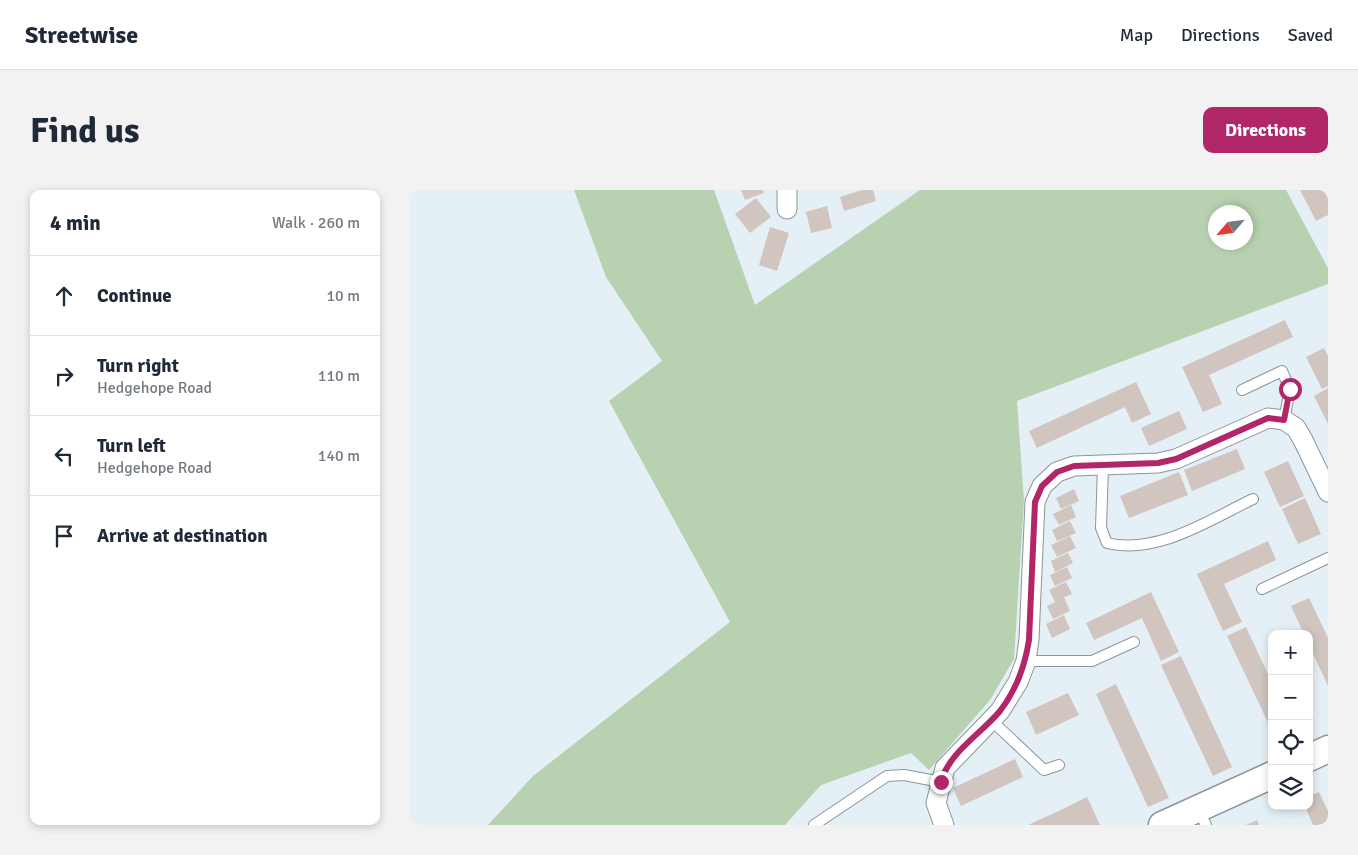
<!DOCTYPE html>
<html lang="en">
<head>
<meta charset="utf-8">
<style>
	:root { --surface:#fff; --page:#f2f2f3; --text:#1f2937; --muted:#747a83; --line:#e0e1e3; --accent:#b02666 }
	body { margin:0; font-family:Signika,sans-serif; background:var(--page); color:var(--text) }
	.controls { position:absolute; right:15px; bottom:15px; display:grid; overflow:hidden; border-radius:10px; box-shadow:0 2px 8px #0003 }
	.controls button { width:45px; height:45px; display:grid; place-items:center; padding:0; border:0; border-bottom:1px solid var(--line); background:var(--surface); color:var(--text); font:25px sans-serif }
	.compass { position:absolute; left:798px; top:15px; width:45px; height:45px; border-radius:50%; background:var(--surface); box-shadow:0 2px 8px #0003; rotate:242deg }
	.stop { position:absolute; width:15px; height:15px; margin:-11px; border:4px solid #b02666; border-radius:50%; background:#fff }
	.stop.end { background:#b02666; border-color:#fff; box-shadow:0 1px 5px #0008 }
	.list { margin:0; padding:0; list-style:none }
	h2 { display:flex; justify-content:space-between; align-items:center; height:65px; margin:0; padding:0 20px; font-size:21px }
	h2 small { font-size:16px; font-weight:400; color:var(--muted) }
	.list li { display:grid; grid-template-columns:32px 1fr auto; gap:15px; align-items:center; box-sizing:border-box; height:80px; padding:0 20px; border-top:1px solid var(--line) }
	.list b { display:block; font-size:19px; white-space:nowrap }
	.list p { margin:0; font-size:16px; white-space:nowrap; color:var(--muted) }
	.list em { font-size:16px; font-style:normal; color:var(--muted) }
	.icon { flex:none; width:28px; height:28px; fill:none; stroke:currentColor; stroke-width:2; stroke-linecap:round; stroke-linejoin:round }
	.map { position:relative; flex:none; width:918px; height:635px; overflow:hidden; border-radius:10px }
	header { display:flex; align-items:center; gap:30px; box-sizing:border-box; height:70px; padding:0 25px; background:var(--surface); border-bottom:1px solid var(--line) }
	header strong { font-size:24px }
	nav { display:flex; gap:28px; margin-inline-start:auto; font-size:18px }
	.intro { display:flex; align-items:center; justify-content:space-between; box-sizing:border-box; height:120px; padding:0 30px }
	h1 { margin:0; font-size:35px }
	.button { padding:12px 22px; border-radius:10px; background:var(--accent); color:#fff; font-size:18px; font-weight:700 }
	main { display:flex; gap:30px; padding:0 30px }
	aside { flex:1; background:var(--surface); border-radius:10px; box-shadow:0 2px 8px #0003 }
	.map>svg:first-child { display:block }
	.green { fill:#b8d2b1; fill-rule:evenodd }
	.building { fill:#d0c5bf }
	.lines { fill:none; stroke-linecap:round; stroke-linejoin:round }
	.lane-casing { stroke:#8c959c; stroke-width:12 }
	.street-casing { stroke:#8c959c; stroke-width:21 }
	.secondary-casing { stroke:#8c959c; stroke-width:29 }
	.lane { stroke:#fff; stroke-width:10 }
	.street { stroke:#fff; stroke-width:19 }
	.secondary { stroke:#fff; stroke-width:26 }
	.route { stroke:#b02666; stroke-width:6 }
</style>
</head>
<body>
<header>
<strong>Streetwise</strong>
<nav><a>Map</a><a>Directions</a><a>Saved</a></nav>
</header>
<div class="intro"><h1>Find us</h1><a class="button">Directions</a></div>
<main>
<aside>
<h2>4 min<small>Walk · 260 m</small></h2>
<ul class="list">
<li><svg class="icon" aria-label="ahead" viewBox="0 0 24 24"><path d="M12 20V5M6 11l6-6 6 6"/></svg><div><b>Continue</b></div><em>10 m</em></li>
<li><svg class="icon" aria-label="right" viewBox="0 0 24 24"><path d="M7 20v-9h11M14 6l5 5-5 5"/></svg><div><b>Turn right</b><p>Hedgehope Road</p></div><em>110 m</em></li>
<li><svg class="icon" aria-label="left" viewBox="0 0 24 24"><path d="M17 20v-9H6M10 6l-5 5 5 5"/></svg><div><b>Turn left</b><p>Hedgehope Road</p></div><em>140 m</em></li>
<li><svg class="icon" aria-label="arrive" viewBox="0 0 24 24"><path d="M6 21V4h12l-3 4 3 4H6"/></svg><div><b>Arrive at destination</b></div></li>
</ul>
</aside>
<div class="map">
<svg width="918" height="635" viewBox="0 0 918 635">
	<rect width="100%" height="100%" fill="#e5eff6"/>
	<path class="green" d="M164,0H304L345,115L510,0H876L918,78V94L607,211L614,311L604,469L580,510L519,580L501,563L411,595L375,635H78L123,586L320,432L199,211L252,171L196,87ZM806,22H836V52H806Z"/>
	<path class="building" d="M331,0H353L354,3L335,10Z
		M452,0H463L466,11L434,21L430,7Z
		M890,0H914L918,8V25L906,31Z
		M346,8L361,27L340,43L325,24Z
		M417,16L422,38L401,43L396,22Z
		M360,37L379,43L367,81L349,75Z
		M875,130L883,147L799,185L812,214L793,222L772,177Z
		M914,158L918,166V196L912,199L896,167Z
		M726,192L741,224L722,233L715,217L627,258L619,241Z
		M918,198V234L904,206Z
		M769,221L777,239L739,256L731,238Z
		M827,259L835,279L782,301L774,280Z
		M878,271L894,306L870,317L854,282Z
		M769,282L778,305L719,328L710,306Z
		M664,299L669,311L651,319L646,308Z
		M895,308L911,344L888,354L872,319Z
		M661,315L666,327L649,335L643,324Z
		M660,331L666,343L647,351L642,340Z
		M660,346L666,358L647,367L641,355Z
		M858,351L866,370L814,394L832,432L813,441L787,384Z
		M658,363L663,373L645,382L641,371Z
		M657,377L662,388L645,396L640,385Z
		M656,392L662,404L654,407L660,421L643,429L637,416L645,412L639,400Z
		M741,402L769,462L751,471L732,428L684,450L676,433Z
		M899,408L918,448V496L899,455V444H894L881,416Z
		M654,425L660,439L642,448L636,434Z
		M836,437L862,493V541L817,446Z
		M771,466L822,577L803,586L751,475Z
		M706,494L759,608L738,617L686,504Z
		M658,503L669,525L626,545L616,522Z
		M605,569L613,587L551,616L543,598Z
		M909,602L918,621V635H903L895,616H899V606Z
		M677,607L690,635H618L655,618Z
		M847,630L849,635H836Z"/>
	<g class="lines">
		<g class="lane-casing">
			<path id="lane" d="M832,200L872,181L880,199L874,230
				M693,275L691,338L697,353C748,365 799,330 843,309
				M852,399L918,368
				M616,471H682L724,452
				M581,530L634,580L649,575
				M788,619L796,635
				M404,635L477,586L494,585L531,592"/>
		</g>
		<g class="street-casing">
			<path id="street" d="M377,19V0
				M534,635L526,613L535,578L590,521L608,492L616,471L619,449L625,312L632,296L647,282L664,276L748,273L766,269L858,228L874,230L886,238L893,250L918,302"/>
		</g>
		<g class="secondary-casing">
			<path id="secondary" d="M899,568L918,559
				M752,635L862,585"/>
		</g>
		<use href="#lane" class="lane"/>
		<use href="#street" class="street"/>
		<use href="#secondary" class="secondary"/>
	</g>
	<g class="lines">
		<path class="route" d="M531,592C539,562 571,544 590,521C607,499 615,476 619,450L625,312L632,296L647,282L664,276L748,273L766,269L858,228L874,230L880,199"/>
	</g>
</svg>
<div class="controls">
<button>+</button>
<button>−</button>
<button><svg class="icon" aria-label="locate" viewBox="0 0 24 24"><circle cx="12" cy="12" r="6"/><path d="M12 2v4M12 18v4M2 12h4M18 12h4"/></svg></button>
<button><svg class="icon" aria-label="layers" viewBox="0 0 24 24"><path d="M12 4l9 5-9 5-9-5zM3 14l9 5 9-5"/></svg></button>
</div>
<svg class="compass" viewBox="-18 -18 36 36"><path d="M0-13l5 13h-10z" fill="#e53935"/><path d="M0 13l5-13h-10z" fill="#747a83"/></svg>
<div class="stop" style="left:880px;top:199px"></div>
<div class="stop end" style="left:531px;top:592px"></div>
</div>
</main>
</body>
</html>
